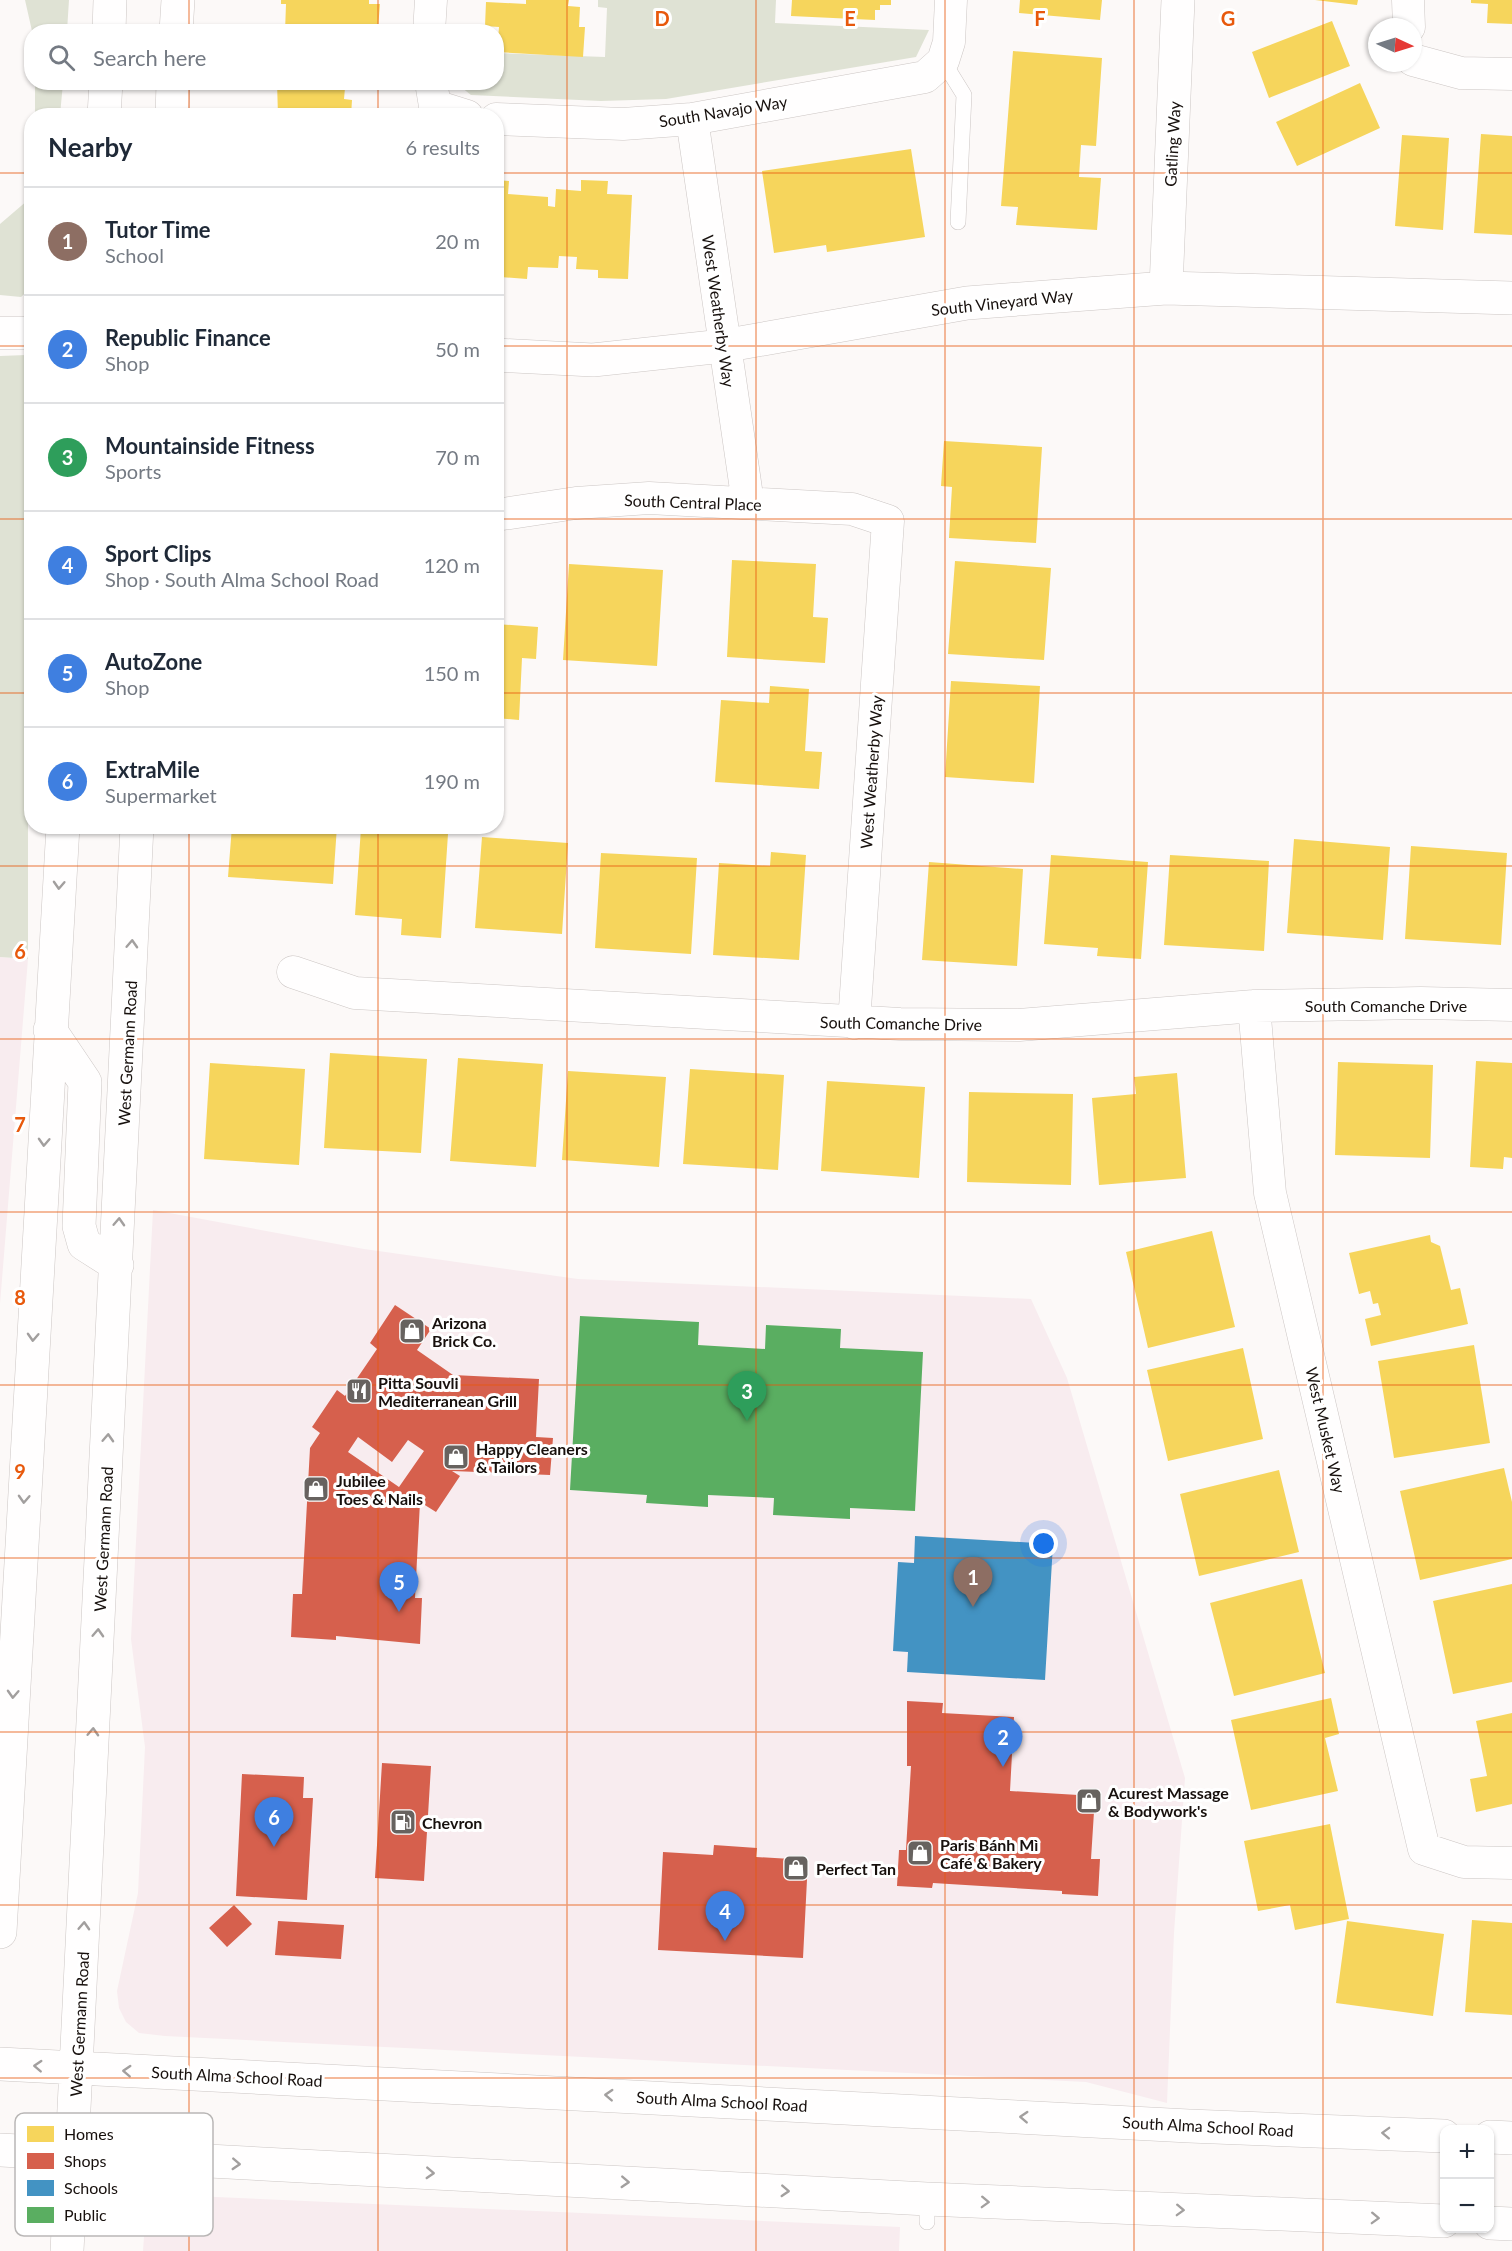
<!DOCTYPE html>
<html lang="en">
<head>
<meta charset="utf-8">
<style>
	:root { --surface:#fff; --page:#f6f6f7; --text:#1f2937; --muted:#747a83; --line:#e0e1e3; --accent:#67625f }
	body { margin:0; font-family:Lato,sans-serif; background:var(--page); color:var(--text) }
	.controls { position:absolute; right:18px; bottom:18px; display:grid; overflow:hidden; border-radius:12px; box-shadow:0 2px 4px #0004 }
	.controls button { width:54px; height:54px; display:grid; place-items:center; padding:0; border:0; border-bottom:2px solid var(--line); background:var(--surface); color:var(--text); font:30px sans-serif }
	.compass { position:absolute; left:1368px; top:18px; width:54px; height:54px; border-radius:50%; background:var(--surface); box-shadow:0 2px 4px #0004; rotate:94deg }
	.you { position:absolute; left:1044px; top:1544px; width:21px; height:21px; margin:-15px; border:4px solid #fff; border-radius:50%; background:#1a73e8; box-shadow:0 0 0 9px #1a73e833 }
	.badge { display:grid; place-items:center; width:39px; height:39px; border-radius:50%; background:var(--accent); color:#fff; font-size:20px; font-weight:700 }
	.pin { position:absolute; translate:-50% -50px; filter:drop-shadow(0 2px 3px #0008) }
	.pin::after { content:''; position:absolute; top:32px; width:21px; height:18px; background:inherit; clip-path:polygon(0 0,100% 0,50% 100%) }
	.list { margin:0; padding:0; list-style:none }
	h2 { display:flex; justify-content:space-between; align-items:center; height:78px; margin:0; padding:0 24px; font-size:26px }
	h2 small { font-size:20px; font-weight:400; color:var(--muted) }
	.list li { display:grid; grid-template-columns:39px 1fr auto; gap:18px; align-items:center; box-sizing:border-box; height:108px; padding:0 24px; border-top:2px solid var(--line) }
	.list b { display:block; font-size:22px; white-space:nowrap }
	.list p { margin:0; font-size:20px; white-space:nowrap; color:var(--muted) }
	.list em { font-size:20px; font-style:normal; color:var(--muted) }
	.icon { flex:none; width:33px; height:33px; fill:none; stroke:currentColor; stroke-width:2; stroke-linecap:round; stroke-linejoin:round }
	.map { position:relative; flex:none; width:1512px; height:2251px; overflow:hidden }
	.search { position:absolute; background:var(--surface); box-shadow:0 2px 4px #0004; left:24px; top:24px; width:480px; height:66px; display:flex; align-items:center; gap:15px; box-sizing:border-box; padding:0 21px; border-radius:24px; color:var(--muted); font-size:22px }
	.panel { position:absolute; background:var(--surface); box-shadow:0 2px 4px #0004; left:24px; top:108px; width:480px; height:726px; border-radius:24px }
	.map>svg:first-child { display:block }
	.commercial { fill:#f8ecef }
	.green { fill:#dfe2d4 }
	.homes { fill:#f6d55c }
	.shops { fill:#d6604d; fill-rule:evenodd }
	.schools { fill:#4393c3 }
	.public { fill:#5aae61 }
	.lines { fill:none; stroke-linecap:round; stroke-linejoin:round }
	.lane-casing { stroke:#ccc6c4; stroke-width:16 }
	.street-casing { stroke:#ccc6c4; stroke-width:33 }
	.secondary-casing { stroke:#ccc6c4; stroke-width:34 }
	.lane { stroke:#fffefe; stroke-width:15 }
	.street { stroke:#fffefe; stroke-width:32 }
	.secondary { stroke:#fffefe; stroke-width:33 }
	.oneway { stroke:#a29f9e }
	.grid { fill:none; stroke:#e8590c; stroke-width:1.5; stroke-opacity:0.55 }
	.labels { text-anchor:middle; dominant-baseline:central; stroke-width:6; stroke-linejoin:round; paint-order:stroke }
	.street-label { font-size:16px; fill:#17100d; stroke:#fff }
	.poi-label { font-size:16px; font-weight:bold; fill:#17100d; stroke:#fff; text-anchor:start }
	.key { fill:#fff; stroke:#b9b7b6; stroke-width:1.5 }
	.key-label { font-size:16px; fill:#17100d }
	.grid-label { font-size:20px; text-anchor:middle; font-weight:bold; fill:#e8590c; stroke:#fff; stroke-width:6; stroke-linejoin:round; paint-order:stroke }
</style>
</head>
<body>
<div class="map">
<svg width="1512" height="2251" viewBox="0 0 1512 2251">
	<rect width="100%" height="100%" fill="#fcf9f8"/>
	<path class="commercial" d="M0,957L28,959L0,1304Z
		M153,1210L364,1249L578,1279L1031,1299L1067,1378L1185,1778L1174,1933L1167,2103L1086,2082L165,2036L139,2033L126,2022L119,2008L117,1991L138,1893L145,1747L131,1639Z
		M147,2194L900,2227L899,2251H143Z"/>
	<path class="green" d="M25,0H69L67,31H32Z
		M598,0H776L775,23L929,30L916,57L666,99L601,101L471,95L456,83L496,82L497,53L605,57L607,8L598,7Z
		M35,83H63L60,115H35Z
		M31,156V288L21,297L0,295V224L28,200Z
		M26,355L32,362V780L28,795V959L0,957V356Z"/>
	<path class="homes" d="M281,0H369V4H380L378,28H365V32H285L286,4H281Z
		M526,0H569L568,6L580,7L579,27H585L583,57L497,52L499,27L485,26L486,2L526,4Z
		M792,0H891V5H880V10H875V20L791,16Z
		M1020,0H1102L1100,20L1019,13Z
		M1315,0H1358L1357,5Z
		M1471,0H1512V24L1487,23L1488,4L1471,3Z
		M1332,21L1350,66L1269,98L1252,52Z
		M1013,51L1102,58L1096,146L1081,145L1079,177L1101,178L1097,230L1016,225L1018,207L1001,206Z
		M277,82H356V88H345L344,99L352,100L351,116H278Z
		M1360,83L1380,128L1297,166L1276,122Z
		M1481,134L1512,136V235L1474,233Z
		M1402,135L1449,138L1443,230L1395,226Z
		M911,149L925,237L827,252L826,245L774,253L762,171Z
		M496,180L509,181L508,194L548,197V206L555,207L556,189L581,191V180L608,181L607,194L632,195L628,279L598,278V270L576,269L577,257L559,256L558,268L528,267L527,279L500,277V272L496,271Z
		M944,441L1042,447L1036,543L949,538L952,487L941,486Z
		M732,560L816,564L813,617L828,618L825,663L727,657Z
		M955,561L1051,568L1044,660L948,654Z
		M569,564L663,570L657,666L563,660Z
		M496,624L538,627L536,659L522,658L519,720L496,718Z
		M951,681L1040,686L1034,783L945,777Z
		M770,686L809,689L805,751L822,752L819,789L715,782L721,700L769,703Z
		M232,826H337L333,884L228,877Z
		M361,828L448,834L441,938L401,935L402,919L355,915Z
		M482,837L568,843L562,934L475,928Z
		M1294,839L1390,847L1383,940L1287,933Z
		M1411,846L1507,853L1501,945L1405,939Z
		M771,852L806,855L799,960L713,955L719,863L770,866Z
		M601,853L697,858L691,954L595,948Z
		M1051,855L1148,862L1141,959L1097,956L1098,948L1044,944Z
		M1170,855L1269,861L1264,951L1164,945Z
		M929,862L1023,869L1017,966L922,960Z
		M330,1053L427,1059L421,1153L324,1148Z
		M458,1058L543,1064L536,1167L450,1161Z
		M1476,1061L1512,1063V1158L1504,1157L1503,1169L1470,1167Z
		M1338,1062L1433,1065L1430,1158L1335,1155Z
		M210,1063L305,1069L299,1165L204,1159Z
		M690,1069L784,1075L778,1170L683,1164Z
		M568,1071L666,1077L659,1167L562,1160Z
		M1177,1073L1186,1178L1099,1185L1092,1098L1136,1094L1134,1077Z
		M827,1081L925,1087L919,1178L821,1171Z
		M969,1092L1073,1094L1071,1185L967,1182Z
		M1212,1231L1235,1327L1148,1348L1126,1252Z
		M1430,1235L1431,1242L1440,1246L1451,1290L1460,1288L1468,1324L1371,1346L1365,1319L1381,1315L1378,1303L1373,1304L1370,1291L1359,1294L1349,1253Z
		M1474,1345L1490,1443L1394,1458L1378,1361Z
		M1243,1348L1263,1439L1168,1461L1147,1370Z
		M1504,1468L1512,1502V1559L1420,1580L1400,1491Z
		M1279,1470L1299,1552L1199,1576L1180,1494Z
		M1302,1579L1325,1673L1234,1696L1210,1603Z
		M1512,1584V1682L1453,1694L1433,1601Z
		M1331,1698L1339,1734L1325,1738L1338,1791L1251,1810L1231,1720Z
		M1512,1713V1804L1476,1812L1470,1779L1487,1776L1476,1721Z
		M1330,1824L1349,1919L1295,1930L1290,1905L1258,1911L1244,1841Z
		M1472,1920L1512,1923V2015L1465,2012Z
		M1347,1921L1444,1934L1433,2016L1336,2003Z"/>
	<path class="shops" d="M395,1305L431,1329L417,1350L453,1375L539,1379L536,1437L553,1438L550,1475L452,1471L460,1476L436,1512L420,1502L415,1598H422L420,1644L336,1636V1640L291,1637L293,1594H302L310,1448L320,1433L312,1427L337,1390L345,1396L377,1349L370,1343ZM358,1437L392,1462L408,1440L424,1451L399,1487L348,1452Z
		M907,1701L943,1703L942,1713L1014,1717L1010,1791L1095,1796L1091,1859H1100L1098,1896L1062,1894V1891L933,1883L932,1888L897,1886L899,1850H906L911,1766H907Z
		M382,1763L431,1766L424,1881L375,1878Z
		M242,1774L304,1777L303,1798H313L307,1900L236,1896Z
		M714,1845L757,1848L756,1857L808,1860L803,1958L658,1950L663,1852L713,1855Z
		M234,1905L252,1924L227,1947L209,1928Z
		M278,1921L344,1925L341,1959L275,1955Z"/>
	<path class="schools" d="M915,1536L1053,1544L1045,1680L907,1672L908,1652L893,1651L898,1562L914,1563Z"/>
	<path class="public" d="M580,1316L699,1322L698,1345L765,1349L766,1325L841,1329L840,1348L923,1352L915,1511L850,1508V1519L773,1515L774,1498L708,1495V1507L646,1503L647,1495L570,1490Z"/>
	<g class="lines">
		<g class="lane-casing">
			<path id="lane" d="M943,61L964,95L958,222
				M927,2222V2199"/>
		</g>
		<g class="street-casing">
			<path id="street" d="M1408,0L1409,27
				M429,32L431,0
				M1413,60L1461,73L1512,74
				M431,82L435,106L467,116
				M496,119L623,124L692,119L925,77L943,61L949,42L951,0
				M692,119L748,503
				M0,333H32
				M496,515L576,503L649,498L852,509L888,521L854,1023
				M293,972L355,993L900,1024L1019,1025L1254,1006L1421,1003L1512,1005
				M1254,1006L1270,1193L1424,1849L1464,1862L1512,1863"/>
		</g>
		<g class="secondary-casing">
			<path id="secondary" d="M109,32L110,0
				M176,32L178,0
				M104,116L106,82
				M172,116L173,82
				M1166,288L1178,0
				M496,355L593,360L723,346L967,303L1166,288L1512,298
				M50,1030L85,1082L79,1226L84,1244L117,1265
				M0,1932L63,826
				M0,2064L1189,2126L1444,2136
				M1490,2137L1512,2138
				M0,2150L927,2199L1444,2221
				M1490,2223L1512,2224
				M67,2251L137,826"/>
		</g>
		<use href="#lane" class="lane"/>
		<use href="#street" class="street"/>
		<use href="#secondary" class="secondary"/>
	</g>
	<defs><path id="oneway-chevron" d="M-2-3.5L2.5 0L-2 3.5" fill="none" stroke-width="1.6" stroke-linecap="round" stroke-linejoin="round" transform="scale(1.5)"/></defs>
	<g class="oneway">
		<use href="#oneway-chevron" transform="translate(59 885) rotate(93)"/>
		<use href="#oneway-chevron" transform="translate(132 944) rotate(-87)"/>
		<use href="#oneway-chevron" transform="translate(44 1142) rotate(93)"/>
		<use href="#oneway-chevron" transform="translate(119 1222) rotate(-87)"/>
		<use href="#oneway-chevron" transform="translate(33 1337) rotate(93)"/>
		<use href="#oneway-chevron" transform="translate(108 1438) rotate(-87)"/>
		<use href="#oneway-chevron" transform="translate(24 1499) rotate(93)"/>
		<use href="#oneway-chevron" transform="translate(98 1633) rotate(-87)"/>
		<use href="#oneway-chevron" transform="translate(13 1694) rotate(93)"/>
		<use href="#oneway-chevron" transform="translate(93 1732) rotate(-87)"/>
		<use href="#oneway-chevron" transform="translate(84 1926) rotate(-87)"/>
		<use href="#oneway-chevron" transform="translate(38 2066) rotate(-177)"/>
		<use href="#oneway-chevron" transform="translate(127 2071) rotate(-177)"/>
		<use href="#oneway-chevron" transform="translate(609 2095) rotate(-177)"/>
		<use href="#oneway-chevron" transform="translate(1024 2117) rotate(-177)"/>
		<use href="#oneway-chevron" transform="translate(1386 2133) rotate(-178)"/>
		<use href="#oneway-chevron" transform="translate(236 2164) rotate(3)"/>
		<use href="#oneway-chevron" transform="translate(430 2173) rotate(3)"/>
		<use href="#oneway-chevron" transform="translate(625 2182) rotate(3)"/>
		<use href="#oneway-chevron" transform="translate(785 2191) rotate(3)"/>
		<use href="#oneway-chevron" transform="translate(985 2202) rotate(2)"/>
		<use href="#oneway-chevron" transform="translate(1180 2210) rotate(2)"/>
		<use href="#oneway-chevron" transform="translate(1375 2218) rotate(2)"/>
	</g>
	<path class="grid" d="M189,0V32M378,0V32M567,0V2251M756,0V2251M945,0V2251M1134,0V2251M1323,0V2251M189,82V116M378,82V116M0,173H32M496,173H1512M0,346H32M496,346H1512M0,519H32M496,519H1512M0,693H32M496,693H1512M189,826V2251M378,826V2251M0,866H1512M0,1039H1512M0,1212H1512M0,1385H1512M0,1558H1512M0,1732H1512M0,1905H1512M0,2078H1512"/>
	<defs>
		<g id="shop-square" transform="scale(1.35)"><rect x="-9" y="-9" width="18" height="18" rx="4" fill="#67625f" stroke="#fff"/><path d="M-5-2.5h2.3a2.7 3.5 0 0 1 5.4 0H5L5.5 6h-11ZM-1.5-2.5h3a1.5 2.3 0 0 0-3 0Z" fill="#fff"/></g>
		<g id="restaurant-square" transform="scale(1.35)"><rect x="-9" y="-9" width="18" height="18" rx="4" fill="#67625f" stroke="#fff"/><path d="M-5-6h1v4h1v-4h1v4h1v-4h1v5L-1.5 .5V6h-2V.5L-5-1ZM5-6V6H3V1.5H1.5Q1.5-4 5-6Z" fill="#fff"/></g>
		<g id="fuel-square" transform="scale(1.35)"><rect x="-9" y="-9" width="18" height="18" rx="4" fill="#67625f" stroke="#fff"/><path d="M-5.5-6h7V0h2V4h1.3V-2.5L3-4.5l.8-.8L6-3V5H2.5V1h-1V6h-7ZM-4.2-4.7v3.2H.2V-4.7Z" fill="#fff"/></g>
	</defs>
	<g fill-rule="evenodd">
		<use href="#shop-square" x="412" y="1331"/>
		<use href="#restaurant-square" x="359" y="1391"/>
		<use href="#shop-square" x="456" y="1457"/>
		<use href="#shop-square" x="316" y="1489"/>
		<use href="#shop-square" x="1089" y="1801"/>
		<use href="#fuel-square" x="403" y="1822"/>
		<use href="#shop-square" x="920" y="1853"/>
		<use href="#shop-square" x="796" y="1868"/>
	</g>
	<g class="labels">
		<g class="street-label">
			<text transform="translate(723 111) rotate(-9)">South Navajo Way</text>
			<text transform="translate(1172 144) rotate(-87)">Gatling Way</text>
			<text transform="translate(1002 302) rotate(-6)">South Vineyard Way</text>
			<text transform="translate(719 311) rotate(82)">West Weatherby Way</text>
			<text transform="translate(693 502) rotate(2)">South Central Place</text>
			<text transform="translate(871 772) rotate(-86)">West Weatherby Way</text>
			<text x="1386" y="1005">South Comanche Drive</text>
			<text transform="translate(901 1023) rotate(1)">South Comanche Drive</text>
			<text transform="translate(127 1053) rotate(-87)">West Germann Road</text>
			<text transform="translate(1326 1430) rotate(77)">West Musket Way</text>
			<text transform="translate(103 1539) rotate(-87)">West Germann Road</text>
			<text transform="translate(79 2024) rotate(-87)">West Germann Road</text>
			<text transform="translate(237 2076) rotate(3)">South Alma School Road</text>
			<text transform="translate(722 2101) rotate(3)">South Alma School Road</text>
			<text transform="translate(1208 2126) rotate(3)">South Alma School Road</text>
		</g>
		<g class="poi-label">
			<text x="432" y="1322">Arizona<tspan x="432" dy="18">Brick Co.</tspan></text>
			<text x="378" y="1382">Pitta Souvli<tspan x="378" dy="18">Mediterranean Grill</tspan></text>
			<text x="476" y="1448">Happy Cleaners<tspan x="476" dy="18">&amp; Tailors</tspan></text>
			<text x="336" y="1480">Jubilee<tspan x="336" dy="18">Toes &amp; Nails</tspan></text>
			<text x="1108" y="1792">Acurest Massage<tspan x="1108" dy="18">&amp; Bodywork's</tspan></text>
			<text x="422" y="1822">Chevron</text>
			<text x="940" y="1844">Paris Bánh Mì<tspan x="940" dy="18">Café &amp; Bakery</tspan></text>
			<text x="816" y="1868">Perfect Tan</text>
		</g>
	</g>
	<rect x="15" y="2113" width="198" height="123" rx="9" class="key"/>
	<rect x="27" y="2126" width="27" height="16" fill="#f6d55c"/>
	<rect x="27" y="2153" width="27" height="16" fill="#d6604d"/>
	<rect x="27" y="2180" width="27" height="16" fill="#4393c3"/>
	<rect x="27" y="2207" width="27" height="16" fill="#5aae61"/>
	<g class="key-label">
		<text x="64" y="2140">Homes</text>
		<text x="64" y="2167">Shops</text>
		<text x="64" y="2194">Schools</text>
		<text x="64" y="2221">Public</text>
	</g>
	<g class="grid-label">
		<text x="662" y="26">D</text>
		<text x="850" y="26">E</text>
		<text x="1040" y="26">F</text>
		<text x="1228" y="26">G</text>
		<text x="20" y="959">6</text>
		<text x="20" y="1132">7</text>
		<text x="20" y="1305">8</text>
		<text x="20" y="1479">9</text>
	</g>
</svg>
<div class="controls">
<button>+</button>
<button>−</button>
</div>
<svg class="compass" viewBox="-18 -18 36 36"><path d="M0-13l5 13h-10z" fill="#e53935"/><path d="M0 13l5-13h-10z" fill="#747a83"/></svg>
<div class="you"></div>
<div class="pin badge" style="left:973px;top:1607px;background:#8d6e63">1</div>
<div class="pin badge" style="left:1003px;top:1767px;background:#3f7fe0">2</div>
<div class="pin badge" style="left:747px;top:1421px;background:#2e9e5b">3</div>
<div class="pin badge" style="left:725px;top:1941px;background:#3f7fe0">4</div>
<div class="pin badge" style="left:399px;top:1612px;background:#3f7fe0">5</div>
<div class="pin badge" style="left:274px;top:1847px;background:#3f7fe0">6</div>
<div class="search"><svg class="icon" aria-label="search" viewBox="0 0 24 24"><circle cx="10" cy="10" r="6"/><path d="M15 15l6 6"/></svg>Search here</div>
<section class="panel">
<h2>Nearby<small>6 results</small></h2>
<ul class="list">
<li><span class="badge" style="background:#8d6e63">1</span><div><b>Tutor Time</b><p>School</p></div><em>20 m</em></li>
<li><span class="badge" style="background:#3f7fe0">2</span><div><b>Republic Finance</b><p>Shop</p></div><em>50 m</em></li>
<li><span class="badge" style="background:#2e9e5b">3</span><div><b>Mountainside Fitness</b><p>Sports</p></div><em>70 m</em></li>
<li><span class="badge" style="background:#3f7fe0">4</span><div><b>Sport Clips</b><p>Shop · South Alma School Road</p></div><em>120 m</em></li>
<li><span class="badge" style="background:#3f7fe0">5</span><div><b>AutoZone</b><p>Shop</p></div><em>150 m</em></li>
<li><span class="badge" style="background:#3f7fe0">6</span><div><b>ExtraMile</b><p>Supermarket</p></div><em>190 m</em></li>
</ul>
</section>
</div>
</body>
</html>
